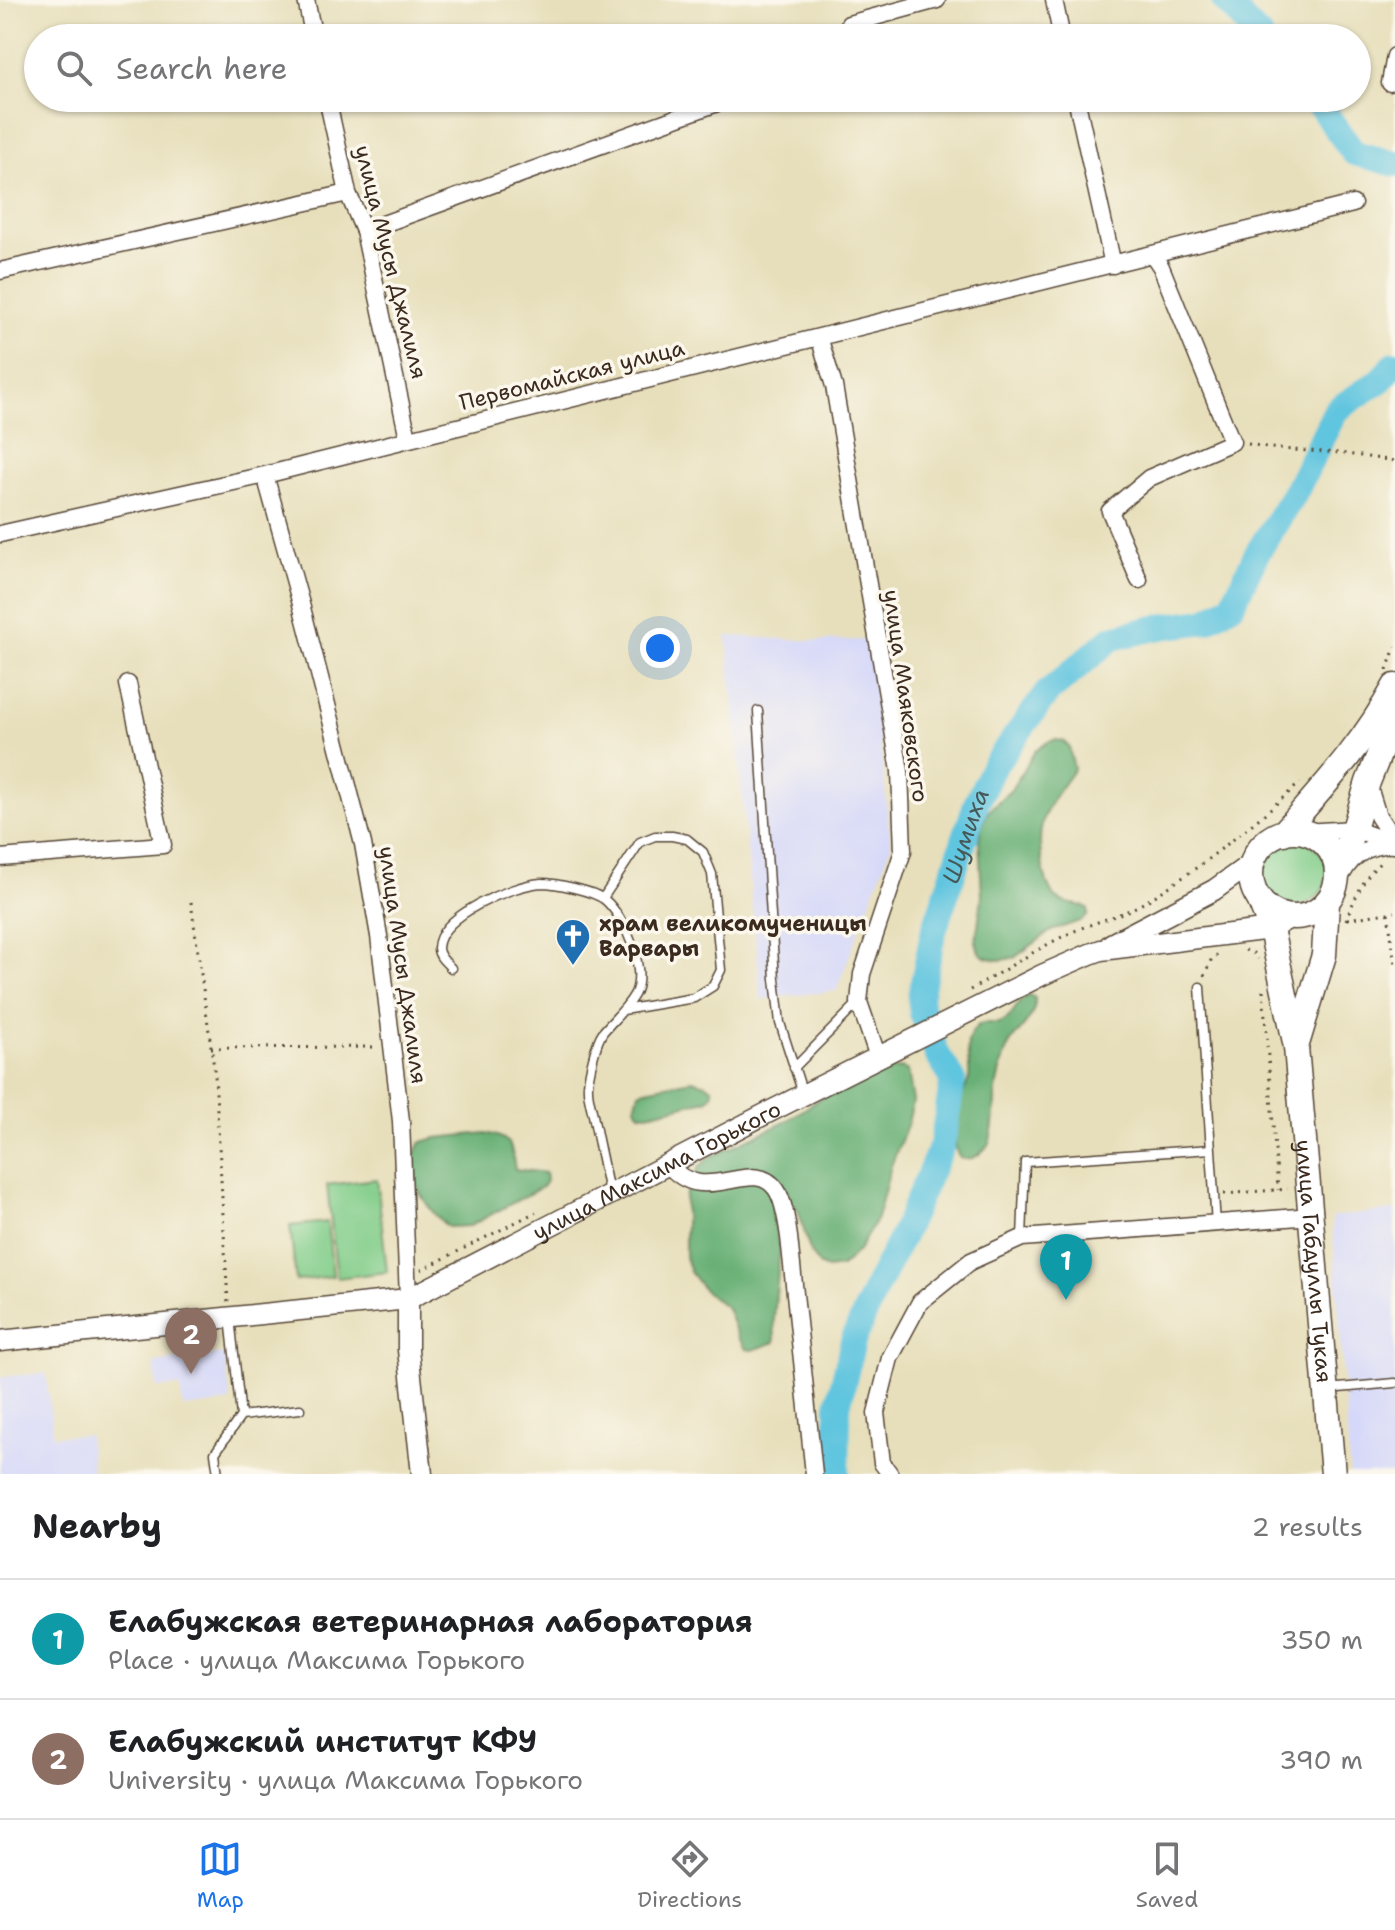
<!DOCTYPE html>
<html lang="en">
<head>
<meta charset="utf-8">
<style>
	:root { --surface:#fff; --page:#f2f2f2; --text:#202124; --muted:#757577; --line:#e0e0e0; --accent:#1a73e8 }
	body { margin:0; font-family:"Shantell Sans",sans-serif; background:var(--page); color:var(--text) }
	.you { position:absolute; left:660px; top:648px; width:28px; height:28px; margin:-20px; border:6px solid #fff; border-radius:50%; background:#1a73e8; box-shadow:0 0 0 12px #1a73e833 }
	.badge { display:grid; place-items:center; width:52px; height:52px; border-radius:50%; background:var(--accent); color:#fff; font-size:26px; font-weight:700 }
	.pin { position:absolute; translate:-50% -66px; filter:drop-shadow(0 2px 4px #0008) }
	.pin::after { content:''; position:absolute; top:42px; width:28px; height:24px; background:inherit; clip-path:polygon(0 0,100% 0,50% 100%) }
	.list { margin:0; padding:0; list-style:none }
	h2 { display:flex; justify-content:space-between; align-items:center; height:104px; margin:0; padding:0 32px; font-size:34px }
	h2 small { font-size:26px; font-weight:400; color:var(--muted) }
	.list li { display:grid; grid-template-columns:52px 1fr auto; gap:24px; align-items:center; box-sizing:border-box; height:120px; padding:0 32px; border-top:2px solid var(--line) }
	.list b { display:block; font-size:30px; white-space:nowrap }
	.list p { margin:0; font-size:26px; white-space:nowrap; color:var(--muted) }
	.list em { font-size:26px; font-style:normal; color:var(--muted) }
	.icon { flex:none; width:44px; height:44px; fill:none; stroke:currentColor; stroke-width:2; stroke-linecap:round; stroke-linejoin:round }
	.map { position:relative; flex:none; width:1395px; height:1474px; overflow:hidden }
	.search { position:absolute; background:var(--surface); box-shadow:0 2px 6px #0004; left:24px; right:24px; top:24px; height:88px; display:flex; align-items:center; gap:20px; box-sizing:border-box; padding:0 28px; border-radius:44px; color:var(--muted); font-size:30px }
	.sheet { height:344px; background:var(--surface) }
	nav { display:flex; justify-content:space-around; align-items:center; box-sizing:border-box; height:112px; border-top:2px solid var(--line); background:var(--surface); font-size:22px; color:var(--muted) }
	nav a { display:grid; justify-items:center; gap:4px }
	nav .on { color:var(--accent) }
	.map>svg:first-child { display:block }
	.built { fill:#d5d8f9 }
	.green { fill:#82cd8a; stroke:#5e7c54; stroke-width:2 }
	.forest { fill:#69b076; stroke:#526d4a; stroke-width:2 }
	.lines { fill:none; stroke-linecap:round; stroke-linejoin:round }
	.river { stroke:#61c5df; stroke-width:26 }
	.service-casing { stroke:#554536; stroke-width:11 }
	.minor-casing { stroke:#554536; stroke-width:19 }
	.tertiary-casing { stroke:#554536; stroke-width:23 }
	.secondary-casing { stroke:#554536; stroke-width:27 }
	.path { stroke:#554536; stroke-width:3; stroke-dasharray:2 6; stroke-linecap:butt }
	.service { stroke:#fff; stroke-width:8 }
	.minor { stroke:#fff; stroke-width:16 }
	.tertiary { stroke:#fff; stroke-width:20 }
	.secondary { stroke:#fff; stroke-width:24 }
	.labels { text-anchor:middle; dominant-baseline:central; stroke-width:7; stroke-linejoin:round; paint-order:stroke }
	.street-label { font-size:22px; fill:#3b2a1e; stroke:#fbf7ec }
	.poi-label { font-size:22px; font-weight:bold; fill:#3b2a1e; stroke:#fbf7ec; text-anchor:start }
	.water-label { font-size:24px; font-style:italic; fill:#465858; stroke:#fbf7ec }
</style>
</head>
<body>
<div class="map">
<svg width="1395" height="1474" viewBox="0 0 1395 1474">
	<rect width="100%" height="100%" fill="#fbf7ec"/>
	<filter id="ink" filterUnits="userSpaceOnUse"><feTurbulence type="fractalNoise" baseFrequency=".0125" numOctaves="2"/><feDisplacementMap in="SourceGraphic" scale="16" xChannelSelector="R" yChannelSelector="G"/><feConvolveMatrix kernelMatrix="1 2 1 2 8 2 1 2 1" color-interpolation-filters="sRGB"/></filter>
	<filter id="wash" filterUnits="userSpaceOnUse"><feTurbulence type="fractalNoise" baseFrequency=".006" numOctaves="4" result="noise"/><feDisplacementMap in="SourceGraphic" scale="32" xChannelSelector="R" yChannelSelector="G"/><feGaussianBlur stdDeviation="1.8" result="paint"/><feColorMatrix in="noise" values="0 0 0 0 0 0 0 0 0 0 0 0 0 0 0 0 0 1.4 0 .05"/><feComposite in="paint" operator="in"/></filter>
	<g filter="url(#wash)">
		<rect width="100%" height="100%" fill="#e7dfbb"/>
		<path class="built" d="M727,636L818,641L869,640L891,846L836,991L761,999Z
			M1395,1210V1474H1350L1332,1217Z
			M224,1354L231,1402L183,1408L180,1386L157,1388L154,1363Z
			M46,1373L53,1436L88,1435L92,1474H0V1377Z"/>
		<path class="green" d="M1261 873a33 33 0 1 1 66 0a33 33 0 1 1-66 0Z
			M377,1179L387,1272L337,1278L327,1185Z
			M327,1222L333,1276L296,1281L290,1226Z"/>
		<path class="forest" d="M1055,740L1063,741L1069,747L1074,769C1047,806 1032,824 1044,872C1046,880 1048,889 1054,896C1062,905 1078,903 1088,908V915L1083,920L1051,931L1014,958L999,960L985,957L979,952L976,941L982,896L979,840L982,825L988,811L1011,790L1035,751L1048,742Z
			M1030,995L1035,998C1036,1018 1019,1029 1009,1045C1003,1056 1001,1068 998,1079C993,1099 996,1120 990,1140C985,1156 956,1172 955,1143C955,1131 956,1113 960,1101C962,1094 967,1086 969,1078C971,1065 964,1048 970,1036C982,1012 993,1030 1005,1020C1017,1012 1015,1001 1030,995Z
			M901,1068L908,1071L913,1101L908,1123L891,1166L877,1218L858,1251L841,1267L827,1269L820,1266L811,1254L798,1210L787,1200L775,1205L772,1212L780,1249L774,1318L775,1342L753,1350L746,1349L738,1337L727,1308L704,1290L690,1272L685,1257V1196L699,1167L710,1157L783,1123L835,1089L886,1071Z
			M692,1080L707,1084L713,1089L712,1096L706,1100L648,1114L640,1113L635,1107L639,1092L646,1089Z
			M486,1133C514,1139 510,1144 515,1169L545,1173L546,1181L542,1187L470,1226L448,1227C433,1214 416,1193 413,1173C411,1162 416,1152 421,1142L436,1138Z"/>
		<g class="lines">
			<g class="river">
				<path d="M1224,0L1261,38"/>
				<path d="M1314,98L1354,153L1395,164"/>
				<path id="s1" d="M837,1474L838,1406L853,1341L878,1283L903,1234L942,1145L953,1079L937,1054L922,1013L920,997L933,934L976,804L993,767L1047,693L1112,638L1160,627L1206,621L1232,605L1256,555L1297,489L1336,410L1381,380L1395,364"/>
			</g>
		</g>
	</g>
	<g filter="url(#ink)">
		<g class="lines">
			<g class="service-casing">
				<path id="service" d="M758,711L775,979L780,1023L803,1094
					M603,898L640,842L655,836H672L687,839L703,852L712,874L721,970L713,986L694,998L623,1010
					M451,968C446,962 438,957 438,948C439,915 513,885 541,883C556,883 594,891 605,900C625,917 648,971 634,995C626,1009 613,1020 603,1032C596,1041 589,1073 588,1085C587,1094 591,1106 593,1115C598,1141 604,1167 609,1193
					M1200,987L1216,1224
					M794,1068L858,1003
					M1022,1238L1025,1162L1211,1149
					M1327,1389L1395,1383
					M241,1416L300,1409
					M218,1474L215,1453L241,1416L230,1318"/>
			</g>
			<g class="minor-casing">
				<path id="minor" d="M306,0L314,38
					M1054,0L1062,38
					M844,38L849,24L937,0
					M1390,83L1395,56
					M327,98L348,193L364,231L408,438
					M1076,98L1113,265
					M364,231L731,98
					M0,271L348,193
					M819,337L834,386L900,771L903,851L862,974L859,1002L878,1057
					M265,475L301,604L363,844L379,936L401,1121L408,1299
					M0,534L265,475L1353,204
					M1139,580L1110,511L1149,478L1232,442L1161,267L1153,255
					M1369,787L1378,816L1395,842
					M1303,832L1354,829L1395,844
					M0,858L163,845L128,684
					M1338,883C1347,859 1367,843 1394,845
					M668,1164C704,1210 752,1155 776,1189C784,1200 787,1223 789,1237L814,1474
					M890,1474L882,1463L876,1413L890,1358L920,1302L971,1261L1022,1238L1312,1216"/>
			</g>
			<g class="tertiary-casing">
				<g id="tertiary">
					<path d="M1111,944L1214,890L1253,862"/>
					<path d="M408,1299V1350L422,1474"/>
					<path id="s2" d="M0,1341L408,1299L773,1110L1042,975L1090,954L1101,950L1271,929L1291,917"/>
				</g>
			</g>
			<g class="secondary-casing">
				<g id="secondary">
					<circle cx="1294" cy="874" r="43"/>
					<path d="M1283,833C1325,785 1364,743 1395,686"/>
					<path d="M1337,868L1354,829L1368,782L1395,715"/>
					<path id="s3" d="M1259,899L1271,929L1296,1047L1333,1474"/>
					<path d="M1297,1044L1324,955L1327,903"/>
				</g>
			</g>
			<path class="path" d="M1248,444L1278,449L1340,453L1395,461
				M1387,670L1395,647
				M191,902L215,1075L228,1302
				M1388,913L1395,964
				M1347,919L1395,912
				M1346,920C1355,898 1363,878 1381,862
				M1245,950L1253,953L1258,959
				M1204,976L1212,958L1219,954
				M970,990C1002,972 1033,951 1066,935C1092,922 1119,917 1145,902C1201,868 1251,826 1300,783
				M1263,990L1278,1190
				M211,1048L379,1047
				M1224,1194L1288,1189
				M421,1270L536,1212"/>
			<use href="#service" class="service"/>
			<use href="#minor" class="minor"/>
			<use href="#tertiary" class="tertiary"/>
			<use href="#secondary" class="secondary"/>
		</g>
	</g>
	<defs>
		<g id="church-pin" transform="scale(1.8)"><path d="M0 17L-7.5 6A9.5 9.5 0 1 1 7.5 6Z" fill="#1f6fb2" stroke="#fbf7ec"/><path d="M-1.2-6h2.4v3.5h3.3v2.4h-3.3V6h-2.4V-.1h-3.3v-2.4h3.3Z" fill="#fff"/></g>
	</defs>
	<g fill-rule="evenodd">
		<use href="#church-pin" x="573" y="936"/>
	</g>
	<g class="labels">
		<g class="street-label">
			<text transform="translate(391 262) rotate(76)">улица Мусы Джалиля</text>
			<text transform="translate(572 375) rotate(-14)">Первомайская улица</text>
			<text transform="translate(906 696) rotate(82)">улица Маяковского</text>
			<text transform="translate(403 965) rotate(82)">улица Мусы Джалиля</text>
			<text stroke="none"><textPath href="#s2" startOffset="690">улица Максима Горького</textPath></text>
			<text stroke="none"><textPath href="#s3" startOffset="368">улица Габдуллы Тукая</textPath></text>
		</g>
		<g class="poi-label">
			<text x="599" y="923">храм великомученицы<tspan x="599" dy="25">Варвары</tspan></text>
		</g>
		<g class="water-label">
			<text stroke="none"><textPath href="#s1" startOffset="674">Шумиха</textPath></text>
		</g>
	</g>
</svg>
<div class="you"></div>
<div class="pin badge" style="left:1066px;top:1300px;background:#0f9aa8">1</div>
<div class="pin badge" style="left:191px;top:1374px;background:#8d6e63">2</div>
<div class="search"><svg class="icon" aria-label="search" viewBox="0 0 24 24"><circle cx="10" cy="10" r="6"/><path d="M15 15l6 6"/></svg>Search here</div>
</div>
<section class="sheet">
<h2>Nearby<small>2 results</small></h2>
<ul class="list">
<li><span class="badge" style="background:#0f9aa8">1</span><div><b>Елабужская ветеринарная лаборатория</b><p>Place · улица Максима Горького</p></div><em>350 m</em></li>
<li><span class="badge" style="background:#8d6e63">2</span><div><b>Елабужский институт КФУ</b><p>University · улица Максима Горького</p></div><em>390 m</em></li>
</ul>
</section>
<nav>
<a class="on"><svg class="icon" aria-label="map" viewBox="0 0 24 24"><path d="M3 6l6-2 6 2 6-2v14l-6 2-6-2-6 2zM9 4v14M15 6v14"/></svg>Map</a>
<a><svg class="icon" aria-label="directions" viewBox="0 0 24 24"><path d="M12 3l9 9-9 9-9-9zM9 14v-3h6M13 9l2 2-2 2"/></svg>Directions</a>
<a><svg class="icon" aria-label="saved" viewBox="0 0 24 24"><path d="M7 4h10v16l-5-4-5 4z"/></svg>Saved</a>
</nav>
</body>
</html>
